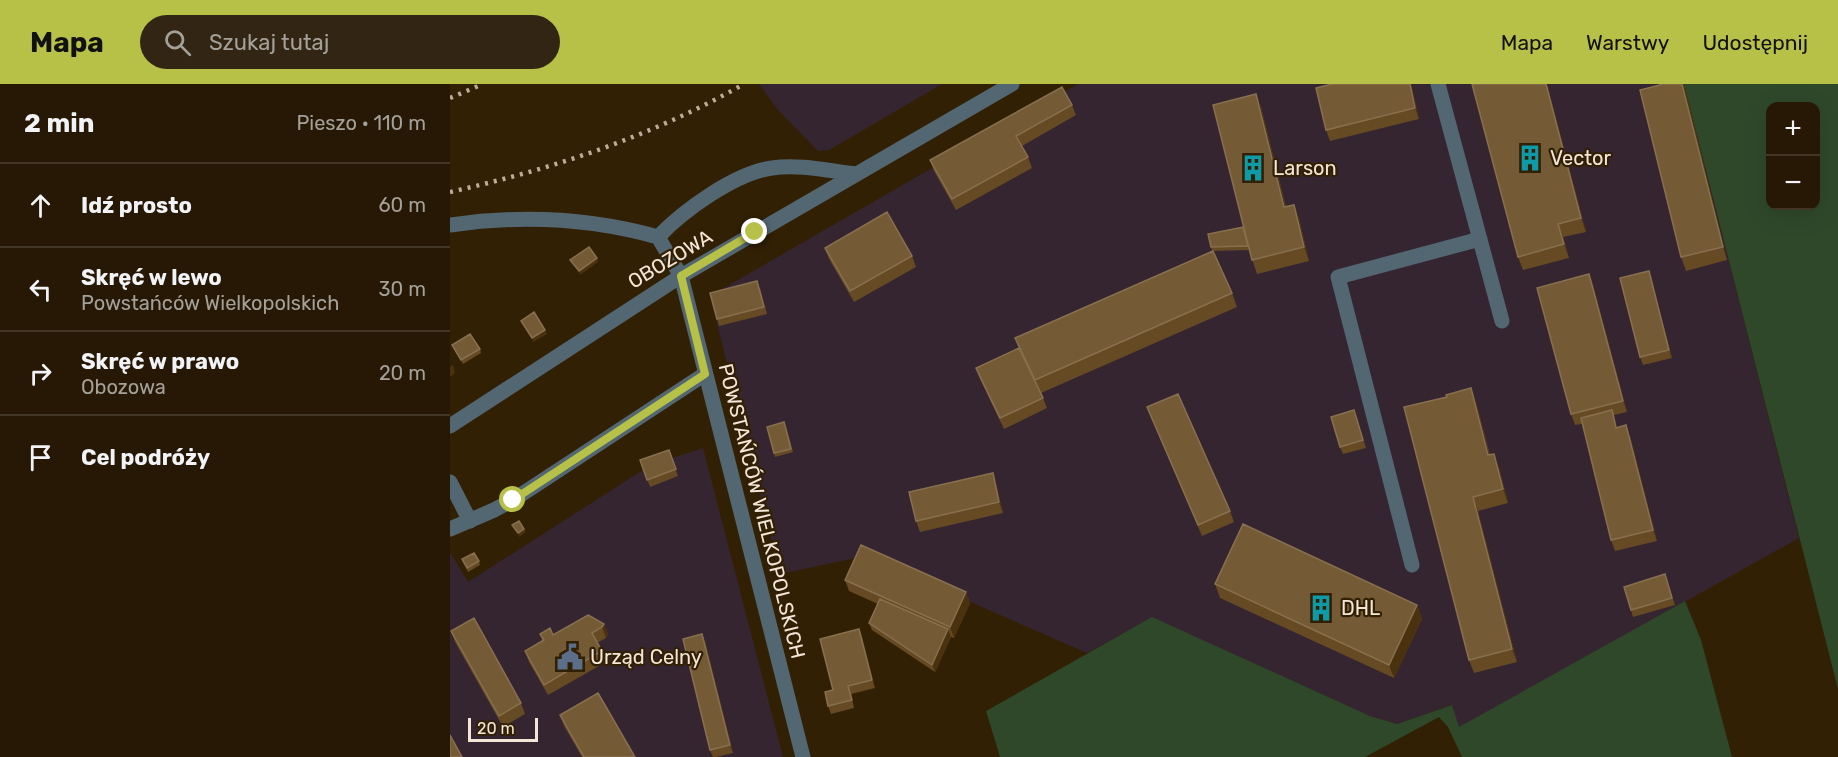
<!DOCTYPE html>
<html lang="pl">
<head>
<meta charset="utf-8">
<style>
	:root { --surface:#261804; --page:#322513; --text:#f1f3f6; --muted:#a4a09a; --line:#423726; --accent:#b7c147 }
	body { margin:0; font-family:Rubik,sans-serif; background:var(--page); color:var(--text) }
	.controls { position:absolute; right:18px; top:18px; display:grid; overflow:hidden; border-radius:12px; box-shadow:0 6px 24px #0002 }
	.controls button { width:54px; height:54px; display:grid; place-items:center; padding:0; border:0; border-bottom:2px solid var(--line); background:var(--surface); color:var(--text); font:30px sans-serif }
	.scale { position:absolute; left:18px; bottom:15px; width:70px; box-sizing:border-box; padding-left:6px; border:3px solid #f3e6d7; border-top:0; font-size:16px; line-height:21px; white-space:nowrap; color:#f3e6d7; -webkit-text-stroke:4px #322005; paint-order:stroke }
	.stop { position:absolute; width:18px; height:18px; margin:-14px; border:4px solid #b7c147; border-radius:50%; background:#fff }
	.stop.end { background:#b7c147; border-color:#fff; box-shadow:0 2px 6px #0008 }
	.list { margin:0; padding:0; list-style:none }
	h2 { display:flex; justify-content:space-between; align-items:center; height:78px; margin:0; padding:0 24px; font-size:26px }
	h2 small { font-size:20px; font-weight:400; color:var(--muted) }
	.list li { display:grid; grid-template-columns:39px 1fr auto; gap:18px; align-items:center; box-sizing:border-box; height:84px; padding:0 24px; border-top:2px solid var(--line) }
	.list b { display:block; font-size:22px; white-space:nowrap }
	.list p { margin:0; font-size:20px; white-space:nowrap; color:var(--muted) }
	.list em { font-size:20px; font-style:normal; color:var(--muted) }
	.icon { flex:none; width:33px; height:33px; fill:none; stroke:currentColor; stroke-width:2; stroke-linecap:round; stroke-linejoin:round }
	.map { position:relative; flex:none; width:1388px; height:673px; overflow:hidden }
	header { display:flex; align-items:center; gap:36px; box-sizing:border-box; height:84px; padding:0 30px; background:var(--accent); color:#111 }
	header strong { font-size:28px }
	nav { display:flex; gap:33px; margin-inline-start:auto; font-size:21px }
	.search { width:420px; height:54px; background:var(--page); display:flex; align-items:center; gap:15px; box-sizing:border-box; padding:0 21px; border-radius:33px; color:var(--muted); font-size:22px }
	main { display:flex }
	aside { flex:1; background:var(--surface) }
	.map>svg:first-child { display:block }
	.industrial { fill:#352531 }
	.green { fill:#2f482a; fill-rule:evenodd }
	.lines { fill:none; stroke-linecap:round; stroke-linejoin:round }
	.minor { stroke:#526772; stroke-width:15 }
	.rail { stroke:#bcad9b; stroke-width:4.5; stroke-dasharray:3 6; stroke-linecap:butt }
	.wall { fill:#654a23 }
	.shaded-wall { fill:#4a320f }
	.building { fill:#745b36; stroke:#88704f; stroke-width:1.5 }
	.route { stroke:#b7c147; stroke-width:8 }
	.labels { text-anchor:middle; dominant-baseline:central; stroke-width:4.5; stroke-linejoin:round; paint-order:stroke }
	.poi-label { font-size:20px; fill:#f3e6d7; stroke:#322005; text-anchor:start }
	.street-label { font-size:20px; fill:#f3e6d7; stroke:#322005 }
</style>
</head>
<body>
<header>
<strong>Mapa</strong>
<div class="search"><svg class="icon" aria-label="search" viewBox="0 0 24 24"><circle cx="10" cy="10" r="6"/><path d="M15 15l6 6"/></svg>Szukaj tutaj</div>
<nav><a>Mapa</a><a>Warstwy</a><a>Udostępnij</a></nav>
</header>
<main>
<aside>
<h2>2 min<small>Pieszo · 110 m</small></h2>
<ul class="list">
<li><svg class="icon" aria-label="ahead" viewBox="0 0 24 24"><path d="M12 20V5M6 11l6-6 6 6"/></svg><div><b>Idź prosto</b></div><em>60 m</em></li>
<li><svg class="icon" aria-label="left" viewBox="0 0 24 24"><path d="M17 20v-9H6M10 6l-5 5 5 5"/></svg><div><b>Skręć w lewo</b><p>Powstańców Wielkopolskich</p></div><em>30 m</em></li>
<li><svg class="icon" aria-label="right" viewBox="0 0 24 24"><path d="M7 20v-9h11M14 6l5 5-5 5"/></svg><div><b>Skręć w prawo</b><p>Obozowa</p></div><em>20 m</em></li>
<li><svg class="icon" aria-label="arrive" viewBox="0 0 24 24"><path d="M6 21V4h12l-3 4 3 4H6"/></svg><div><b>Cel podróży</b></div></li>
</ul>
</aside>
<div class="map">
<svg width="1388" height="673" viewBox="0 0 1388 673">
	<rect width="100%" height="100%" fill="#322005"/>
	<path class="industrial" d="M309,0H492L379,66L368,67L328,26Z
		M628,0H1234L1349,454L1009,644L1001,621L947,640L920,632L702,534L637,569L415,472L330,490L260,212Z
		M253,364L333,673H0V468L18,498L193,386L192,384Z"/>
	<path class="green" d="M1234,0H1388V605ZM1320,22H1366V122H1320Z
		M1235,517L1251,556L1282,673H1012L998,643L989,633L915,673H550L536,627L702,533L920,632L947,640L1002,621L1009,643Z"/>
	<g class="lines">
		<path class="minor" d="M988,0L1052,237
			M0,141C69,131 140,134 208,153L231,192L353,673
			M208,153C234,126 285,89 322,84C350,80 379,87 406,90
			M0,342L231,192L562,0
			M0,398L20,437
			M0,445L44,426L63,416L255,290
			M962,481L888,193L1030,155"/>
		<path class="rail" d="M0,14L33,0
			M0,108C103,85 202,52 294,0"/>
	</g>
	<path class="wall" d="M961,0L969,35L880,57L876,46Z
		M1097,0L1136,148L1113,153L1119,174L1073,186L1068,173Z
		M1234,0L1277,176L1236,187L1231,173Z
		M622,21L626,31L572,62L578,73L582,84L506,126L484,87L480,76Z
		M811,23L836,123L849,134L859,177L807,190L799,166L763,167L782,209L787,223L591,309L597,324L554,345L530,295L526,284L569,264L565,254L762,167L761,163L793,143Z
		M375,164L462,172L466,183L404,218L379,175Z
		M1199,187L1222,274L1193,281L1190,273Z
		M1143,201L1177,328L1164,331L1167,344L1180,352L1207,457L1165,467L1161,456L1132,340L1125,341L1121,330Z
		M310,204L317,230L269,242L267,235Z
		M2,261L30,265L31,269L13,280Z
		M1026,318L1040,371L1049,383L1058,419L1028,427L1067,578L1024,589L1019,576Z
		M697,323L780,427L784,438L752,452Z
		M907,334L916,364L893,370L890,363Z
		M336,342L343,368L325,373L324,369Z
		M219,366L228,392L200,403L190,376Z
		M546,400L553,429L470,448L466,437Z
		M12,475L29,477L30,481L18,488Z
		M1215,490L1225,521L1183,533L1181,526Z
		M395,496L516,508L520,519L504,554L501,553L485,588L422,546L419,539L428,520L399,507Z
		M765,500L967,521L972,535L944,594L770,514Z
		M154,540L158,550L156,554L147,559L152,567L156,578L98,611L79,578L75,567L92,557L90,550L103,551Z
		M1,547L71,619L75,630L53,643L5,558Z
		M412,553L425,604L401,610L404,624L381,630L378,622L383,606Z
		M255,557L283,669L266,673H263L260,666Z
		M110,631L185,673H132L114,642Z"/>
	<path class="shaded-wall" d="M960,0H961L969,35L965,24Z
		M1096,0H1097L1136,148L1131,134Z
		M1232,0H1234L1277,176L1273,163Z
		M806,10L811,23L839,137L834,123Z
		M844,121L849,134L859,177L854,163Z
		M1108,140L1113,153L1119,174L1114,160Z
		M147,174L148,178L130,191L129,187Z
		M1199,187L1201,194L1222,274L1219,266Z
		M1139,190L1143,201L1177,328L1173,317Z
		M95,246L97,250L83,258L82,254Z
		M3,281L5,289L0,293V283Z
		M1021,304L1026,318L1043,385L1038,371Z
		M1176,341L1180,352L1207,457L1203,446Z
		M1044,370L1049,383L1058,419L1053,405Z
		M543,389L546,400L553,429L549,418Z
		M1023,413L1028,427L1067,578L1062,565Z
		M74,445L76,448L69,453L68,449Z
		M516,508L520,519L504,554L500,543Z
		M967,521L972,535L944,594L939,581Z
		M154,540L158,550L156,554L152,543Z
		M409,545L412,553L425,604L422,596Z
		M498,545L501,553L485,588L482,581Z
		M252,550L255,557L283,669L280,661Z"/>
	<path class="building" d="M882,0H960L965,24L876,46L866,4Z
		M1022,0H1096L1131,134L1108,140L1114,160L1068,173Z
		M1210,0H1232L1273,163L1231,173L1190,6L1210,1Z
		M612,3L622,21L566,52L578,73L502,115L480,76Z
		M806,10L834,123L844,121L854,163L802,176L763,21Z
		M437,128L462,172L400,207L375,164Z
		M793,143L798,162L761,163L758,150Z
		M139,163L147,174L129,187L120,176Z
		M763,167L782,209L585,296L565,254Z
		M1199,187L1219,266L1190,273L1170,194Z
		M1139,190L1173,317L1121,330L1087,204Z
		M307,197L314,223L267,235L260,209Z
		M84,228L95,246L82,254L71,237Z
		M20,250L30,265L11,276L2,261Z
		M569,264L593,314L550,334L526,284Z
		M1021,304L1038,371L1044,370L1053,405L1023,413L1062,565L1019,576L954,323L997,313L996,311Z
		M728,310L780,427L748,441L697,323Z
		M904,326L913,356L890,363L881,333Z
		M1162,326L1166,344L1176,341L1203,446L1161,456L1131,334Z
		M334,338L341,365L324,369L317,343Z
		M219,366L226,385L197,396L190,376Z
		M543,389L549,418L466,437L459,408Z
		M69,437L74,445L68,449L62,441Z
		M793,440L967,521L939,581L765,500Z
		M411,461L516,508L500,543L395,496Z
		M24,469L29,477L17,484L12,475Z
		M1215,490L1222,514L1181,526L1174,503Z
		M430,515L498,545L482,581L419,539Z
		M138,531L154,540L152,543L142,549L152,567L94,601L75,567L94,556L90,550L100,544L103,551Z
		M24,534L71,619L49,632L1,547Z
		M409,545L422,596L398,602L402,616L378,622L375,608L383,606L370,555Z
		M252,550L280,661L260,666L233,555Z
		M148,609L185,673H134L110,631Z
		M0,651L12,673H0Z"/>
	<g class="lines">
		<path class="route" d="M63,416L255,290L231,192L305,148"/>
	</g>
	<defs>
		<g id="building-bare" transform="scale(2.07)"><path d="M-4-6H4V6H1V3H-1V6H-4ZM-2.5-4.3h1.7v1.8h-1.7ZM.8-4.3h1.7v1.8H.8ZM-2.5-1h1.7V.8h-1.7ZM.8-1h1.7V.8H.8Z" fill="#0f9aa8" stroke="#322005" stroke-width="2.5" paint-order="stroke"/></g>
		<g id="civic-bare" transform="scale(2.07)"><path d="M-.6-6.5H3V-4.5H.6V-3L4-1V1h2V6H-6V1h2V-1L-.6-3ZM-1.2 2.5V6h2.4V2.5Z" fill="#5c6f8a" stroke="#322005" stroke-width="2.5" paint-order="stroke"/></g>
	</defs>
	<g fill-rule="evenodd">
		<use href="#building-bare" x="1080" y="74"/>
		<use href="#building-bare" x="803" y="84"/>
		<use href="#building-bare" x="871" y="524"/>
		<use href="#civic-bare" x="120" y="573"/>
	</g>
	<g class="labels">
		<g class="poi-label">
			<text x="1100" y="74">Vector</text>
			<text x="823" y="84">Larson</text>
			<text x="891" y="524">DHL</text>
			<text x="140" y="573">Urząd Celny</text>
		</g>
		<g class="street-label">
			<text transform="translate(220 175) rotate(-31)">OBOZOWA</text>
			<text transform="translate(312 427) rotate(76)">POWSTAŃCÓW WIELKOPOLSKICH</text>
		</g>
	</g>
</svg>
<div class="controls">
<button>+</button>
<button>−</button>
</div>
<div class="scale">20 m</div>
<div class="stop" style="left:63px;top:416px"></div>
<div class="stop end" style="left:305px;top:148px"></div>
</div>
</main>
</body>
</html>
